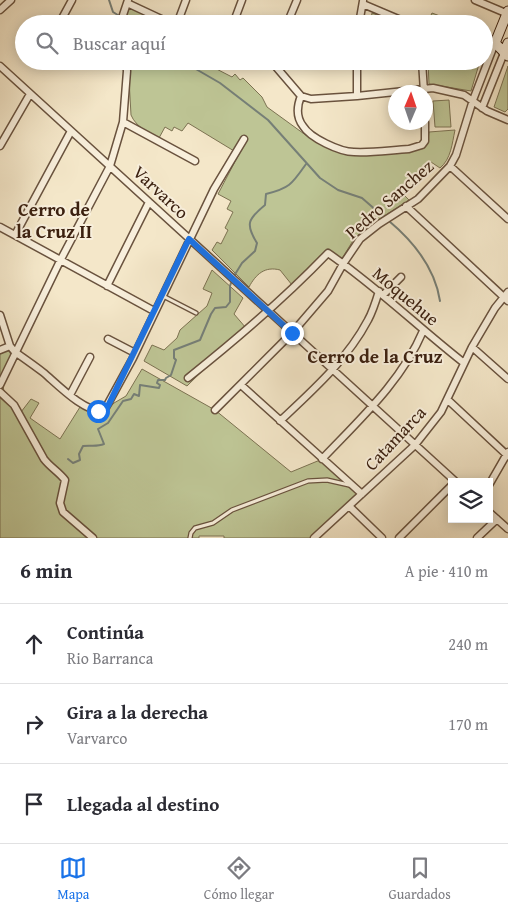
<!DOCTYPE html>
<html lang="es">
<head>
<meta charset="utf-8">
<style>
	:root { --surface:#fff; --page:#f7f7f7; --text:#2b2b33; --muted:#7c7c81; --line:#e1e1e2; --accent:#1a73e8 }
	body { margin:0; font-family:"Gentium Book Plus",serif; background:var(--page); color:var(--text) }
	.controls { position:absolute; right:15px; bottom:15px; display:grid; overflow:hidden; border-radius:0px; box-shadow:0 2px 12px #0003 }
	.controls button { width:45px; height:45px; display:grid; place-items:center; padding:0; border:0; border-bottom:1px solid var(--line); background:var(--surface); color:var(--text); font:25px sans-serif }
	.compass { position:absolute; left:388px; top:85px; width:45px; height:45px; border-radius:50%; background:var(--surface); box-shadow:0 2px 12px #0003; rotate:2deg }
	.stop { position:absolute; width:15px; height:15px; margin:-11px; border:4px solid #1a73e8; border-radius:50%; background:#fff }
	.stop.end { background:#1a73e8; border-color:#fff; box-shadow:0 1px 5px #0008 }
	.list { margin:0; padding:0; list-style:none }
	h2 { display:flex; justify-content:space-between; align-items:center; height:65px; margin:0; padding:0 20px; font-size:21px }
	h2 small { font-size:16px; font-weight:400; color:var(--muted) }
	.list li { display:grid; grid-template-columns:32px 1fr auto; gap:15px; align-items:center; box-sizing:border-box; height:80px; padding:0 20px; border-top:1px solid var(--line) }
	.list b { display:block; font-size:19px; white-space:nowrap }
	.list p { margin:0; font-size:16px; white-space:nowrap; color:var(--muted) }
	.list em { font-size:16px; font-style:normal; color:var(--muted) }
	.icon { flex:none; width:28px; height:28px; fill:none; stroke:currentColor; stroke-width:2; stroke-linecap:round; stroke-linejoin:round }
	.map { position:relative; flex:none; width:508px; height:538px; overflow:hidden }
	.search { position:absolute; background:var(--surface); box-shadow:0 2px 12px #0003; left:15px; right:15px; top:15px; height:55px; display:flex; align-items:center; gap:12px; box-sizing:border-box; padding:0 18px; border-radius:28px; color:var(--muted); font-size:19px }
	.sheet { height:305px; background:var(--surface) }
	nav { display:flex; justify-content:space-around; align-items:center; box-sizing:border-box; height:70px; border-top:1px solid var(--line); background:var(--surface); font-size:14px; color:var(--muted) }
	nav a { display:grid; justify-items:center; gap:2px }
	nav .on { color:var(--accent) }
	.map>svg:first-child { display:block }
	.green { fill:#bec595; stroke:#7c7252 }
	.lines { fill:none; stroke-linecap:round; stroke-linejoin:round }
	.stream { stroke:#767f77; stroke-width:2 }
	.service-casing { stroke:#69523e; stroke-width:5.5 }
	.minor-casing { stroke:#69523e; stroke-width:9 }
	.secondary-casing { stroke:#3b2010; stroke-width:11 }
	.service { stroke:#f8efdc; stroke-width:3 }
	.minor { stroke:#f8efdc; stroke-width:6 }
	.secondary { stroke:#f8efdc; stroke-width:9 }
	.route { stroke:#1a73e8; stroke-width:6 }
	.labels { text-anchor:middle; dominant-baseline:central; stroke-width:4; stroke-linejoin:round; paint-order:stroke }
	.street-label { font-size:18px; fill:#3b2010; stroke:#f8efdc }
	.neighbourhood-label { font-size:19px; font-weight:bold; fill:#3b2010; stroke:#f8efdc }
</style>
</head>
<body>
<div class="map">
<svg width="508" height="538" viewBox="0 0 508 538">
	<rect width="100%" height="100%" fill="#f4e7c9"/>
	<filter id="stains"><feTurbulence type="fractalNoise" baseFrequency=".004" numOctaves="4"/><feColorMatrix values="0 0 0 0 .2 0 0 0 0 .09 0 0 0 0 .02 0 0 0 .5 -.17"/></filter>
	<radialGradient id="worn" r=".72"><stop offset=".6" stop-color="#630" stop-opacity="0"/><stop offset="1" stop-color="#630" stop-opacity=".3"/></radialGradient>
	<path class="green" d="M128,5L150,16L146,24H125Z
		M372,13L400,24H370Z
		M432,13L461,24H427Z
		M128,61H201L232,77L235,74L240,80L243,78L262,97L267,107L307,136L332,150L411,151L428,140L429,132L455,130C452,144 451,159 440,168L431,162L399,190L409,200L364,229L354,239L341,260L329,251L292,285L280,270C265,266 256,274 249,287L212,250L217,242L221,244L228,230L225,228L233,212L227,209L231,201L218,194L239,154L188,123L182,131L174,127L172,131L165,127L159,138C148,132 136,127 131,115Z
		M428,61H480L471,91L429,84Z
		M508,66V109L505,112L494,107Z
		M449,100L451,127H435L433,101Z
		M212,270L243,298L234,314L246,328L187,386L144,361L152,345L164,350L177,338L180,330L207,306L212,293L203,289Z
		M9,350L14,363L3,385L4,392L17,404L21,412L31,399L39,403L30,418L60,439L80,407L96,415L104,414L114,403L126,396L142,369L215,410L291,472L320,460L360,494L311,538H224V536H199V538H0V354Z"/>
	<g class="lines">
		<path class="stream" d="M109,0L113,12L121,17
			M182,61L220,83L268,120L320,178L338,190L362,198L385,218
			M389,221C414,242 435,268 440,301
			M234,276L242,263L255,251L257,243C245,224 248,219 265,205L266,194C290,188 292,184 306,164
			M68,459L73,463L80,460L79,454L83,446C91,445 97,447 104,444L98,429L108,423L123,401L131,399L134,394L139,396L140,385L159,388L160,385L157,383L158,380H165L166,378L171,375L176,360L174,358V350L200,340L211,314L215,308L226,307L230,302V286L231,283"/>
		<g class="service-casing">
			<path id="service" d="M163,296L196,313
				M190,538L191,533L195,528L213,523L232,510L308,481L327,480L349,485"/>
		</g>
		<g class="minor-casing">
			<path id="minor" d="M475,0L508,14
				M127,3L172,24
				M363,4L410,24
				M0,10L11,0
				M59,24L72,0
				M123,24V15L128,0
				M177,24L186,0
				M233,24L242,0
				M287,24L297,0
				M359,24L363,1
				M271,61L301,96L311,99L357,96L433,88L464,95L487,111L508,120
				M357,61V96
				M422,61L424,92
				M0,66L456,482
				M301,96C297,106 296,117 303,126C310,138 340,152 354,152C372,153 391,150 409,149L422,145L425,141V122
				M482,108L504,53
				M123,122L195,161
				M0,146L30,94
				M450,166L508,219
				M406,206L508,301
				M0,227L154,311
				M15,235L71,131
				M107,286L149,202
				M383,295L401,277
				M0,315L10,346L15,352C25,359 35,366 44,373C58,385 85,413 104,411L133,358L214,189L244,139
				M108,339L135,353
				M472,347L508,379
				M0,350L10,346
				M188,378C237,339 284,299 328,253C376,286 418,327 464,363
				M0,385L60,261L110,166L123,122L127,71L126,61
				M241,385L362,494
				M0,392L14,405L44,459C50,467 59,472 65,480L60,503L63,512L93,538
				M70,395L90,357
				M448,400L508,456
				M215,410L292,333L328,291L343,264L360,239L379,224L418,199L450,166L456,155L473,100L495,43L484,39
				M280,421C312,391 347,360 368,320C373,311 376,301 379,291
				M322,459C359,420 402,381 423,331
				M489,485L508,452
				M349,506L382,538
				M489,512L508,529
				M314,538L415,445L441,412L472,347L495,308L508,292
				M399,538L452,485
				M477,538L497,519"/>
		</g>
		<g class="secondary-casing">
			<path id="secondary" d="M508,11L495,43L508,56
				M504,53L508,43"/>
		</g>
		<use href="#service" class="service"/>
		<use href="#minor" class="minor"/>
		<use href="#secondary" class="secondary"/>
	</g>
	<g class="lines">
		<path class="route" d="M98,411H104L108,406L189,239L292,333"/>
	</g>
	<g class="labels">
		<g class="street-label">
			<text transform="translate(161 192) rotate(43)">Varvarco</text>
			<text transform="translate(389 199) rotate(-41)">Pedro Sanchez</text>
			<text transform="translate(406 296) rotate(40)">Moquehue</text>
			<text transform="translate(395 438) rotate(-47)">Catamarca</text>
		</g>
		<g class="neighbourhood-label">
			<text x="54" y="209">Cerro de<tspan x="54" dy="22">la Cruz II</tspan></text>
			<text x="375" y="356">Cerro de la Cruz</text>
		</g>
	</g>
	<rect width="100%" height="100%" filter="url(#stains)"/>
	<rect width="100%" height="100%" fill="url(#worn)"/>
</svg>
<div class="controls">
<button><svg class="icon" aria-label="layers" viewBox="0 0 24 24"><path d="M12 4l9 5-9 5-9-5zM3 14l9 5 9-5"/></svg></button>
</div>
<svg class="compass" viewBox="-18 -18 36 36"><path d="M0-13l5 13h-10z" fill="#e53935"/><path d="M0 13l5-13h-10z" fill="#7c7c81"/></svg>
<div class="stop" style="left:98px;top:411px"></div>
<div class="stop end" style="left:292px;top:333px"></div>
<div class="search"><svg class="icon" aria-label="search" viewBox="0 0 24 24"><circle cx="10" cy="10" r="6"/><path d="M15 15l6 6"/></svg>Buscar aquí</div>
</div>
<section class="sheet">
<h2>6 min<small>A pie · 410 m</small></h2>
<ul class="list">
<li><svg class="icon" aria-label="ahead" viewBox="0 0 24 24"><path d="M12 20V5M6 11l6-6 6 6"/></svg><div><b>Continúa</b><p>Rio Barranca</p></div><em>240 m</em></li>
<li><svg class="icon" aria-label="right" viewBox="0 0 24 24"><path d="M7 20v-9h11M14 6l5 5-5 5"/></svg><div><b>Gira a la derecha</b><p>Varvarco</p></div><em>170 m</em></li>
<li><svg class="icon" aria-label="arrive" viewBox="0 0 24 24"><path d="M6 21V4h12l-3 4 3 4H6"/></svg><div><b>Llegada al destino</b></div></li>
</ul>
</section>
<nav>
<a class="on"><svg class="icon" aria-label="map" viewBox="0 0 24 24"><path d="M3 6l6-2 6 2 6-2v14l-6 2-6-2-6 2zM9 4v14M15 6v14"/></svg>Mapa</a>
<a><svg class="icon" aria-label="directions" viewBox="0 0 24 24"><path d="M12 3l9 9-9 9-9-9zM9 14v-3h6M13 9l2 2-2 2"/></svg>Cómo llegar</a>
<a><svg class="icon" aria-label="saved" viewBox="0 0 24 24"><path d="M7 4h10v16l-5-4-5 4z"/></svg>Guardados</a>
</nav>
</body>
</html>
